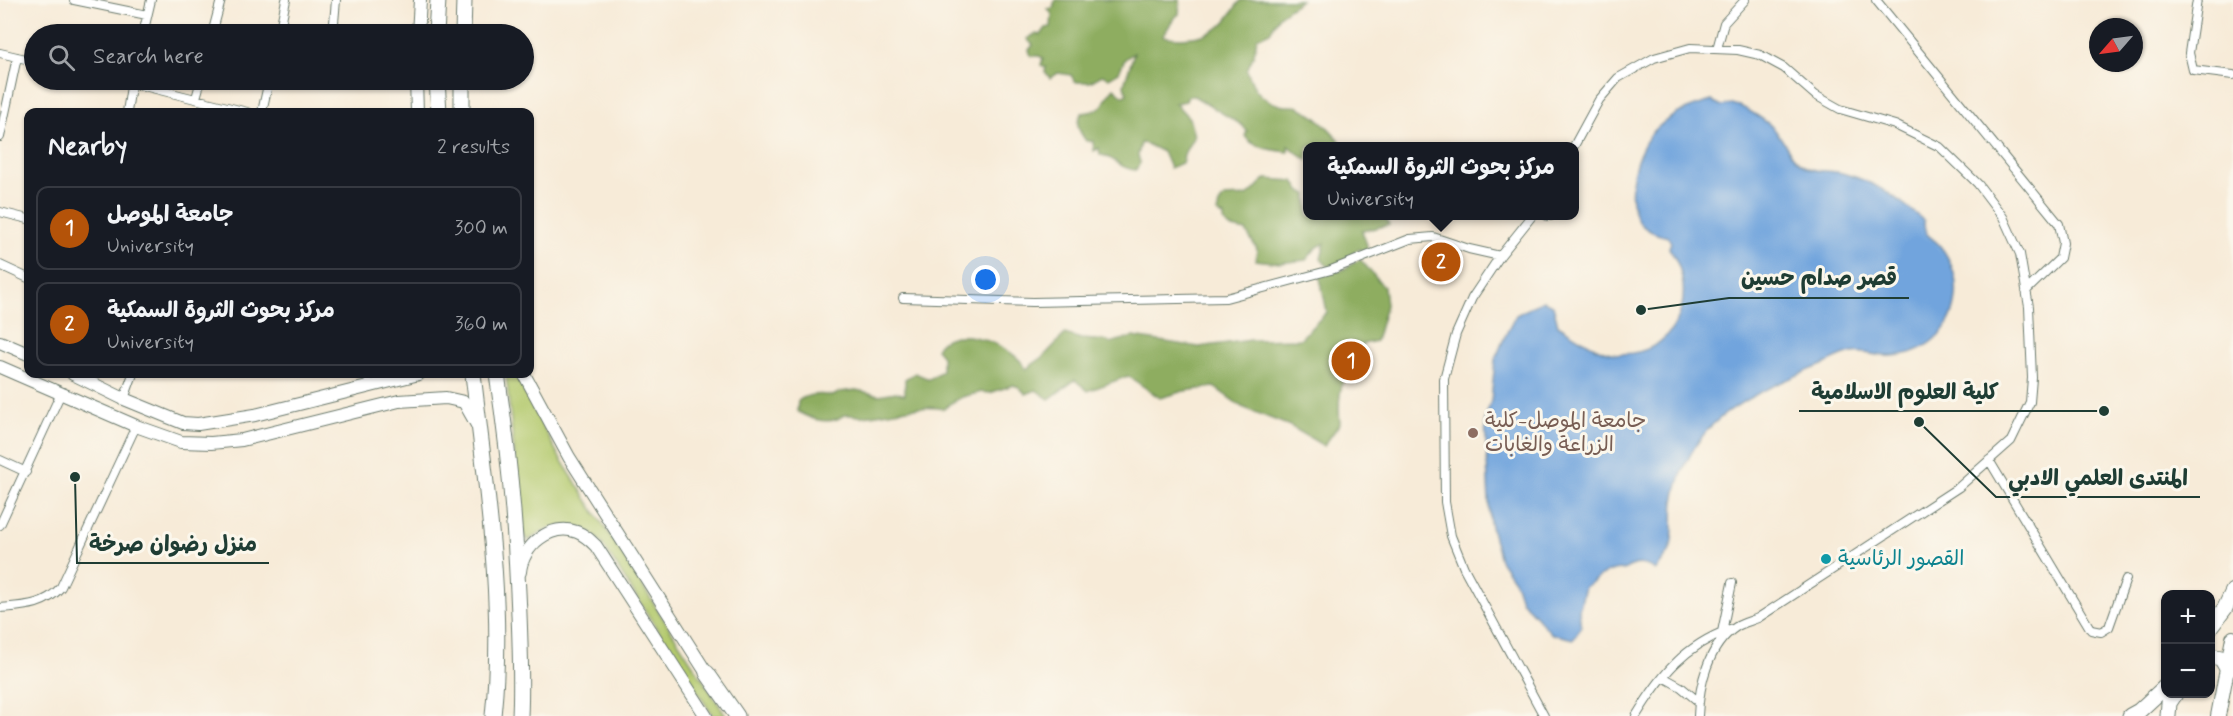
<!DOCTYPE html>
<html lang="en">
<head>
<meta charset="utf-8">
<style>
	:root { --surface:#171b24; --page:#242831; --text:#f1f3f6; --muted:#9ea1a6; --line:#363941; --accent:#b45309 }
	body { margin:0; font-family:Mynerve,"Playpen Sans Arabic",sans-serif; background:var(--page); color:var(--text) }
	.controls { position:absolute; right:18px; bottom:18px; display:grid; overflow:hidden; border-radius:12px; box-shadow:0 2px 4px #0004 }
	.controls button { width:54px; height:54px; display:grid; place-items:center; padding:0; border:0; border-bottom:2px solid var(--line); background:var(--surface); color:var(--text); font:30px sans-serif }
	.compass { position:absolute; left:2089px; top:18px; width:54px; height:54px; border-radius:50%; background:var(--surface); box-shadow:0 2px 4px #0004; rotate:242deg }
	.you { position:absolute; left:986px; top:280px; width:21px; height:21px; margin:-15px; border:4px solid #fff; border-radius:50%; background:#1a73e8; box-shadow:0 0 0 9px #1a73e833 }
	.badge { display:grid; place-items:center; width:39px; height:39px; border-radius:50%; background:var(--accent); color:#fff; font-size:20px; font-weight:700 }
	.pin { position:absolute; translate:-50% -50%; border:3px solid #fff; box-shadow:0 2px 6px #0006 }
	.popup { position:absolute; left:1303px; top:142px; width:276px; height:78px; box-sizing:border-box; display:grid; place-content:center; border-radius:12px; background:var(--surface); filter:drop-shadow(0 2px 4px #0005); font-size:20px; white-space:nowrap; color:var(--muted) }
	.popup b { font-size:22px; color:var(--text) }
	.popup::after { content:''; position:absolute; left:50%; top:100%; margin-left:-12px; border:12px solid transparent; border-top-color:var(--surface) }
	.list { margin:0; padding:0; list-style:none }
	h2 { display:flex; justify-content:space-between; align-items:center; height:78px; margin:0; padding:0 24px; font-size:26px }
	h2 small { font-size:20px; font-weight:400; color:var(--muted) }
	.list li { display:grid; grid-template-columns:39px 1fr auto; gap:18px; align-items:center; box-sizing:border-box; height:84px; margin:0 12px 12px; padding:0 12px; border:2px solid var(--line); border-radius:12px }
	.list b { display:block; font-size:22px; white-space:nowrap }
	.list p { margin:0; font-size:20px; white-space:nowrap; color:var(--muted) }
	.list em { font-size:20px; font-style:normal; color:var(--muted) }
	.icon { flex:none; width:33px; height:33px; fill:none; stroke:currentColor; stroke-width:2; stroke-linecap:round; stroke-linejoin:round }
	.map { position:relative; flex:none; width:2233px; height:716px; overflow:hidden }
	.search { position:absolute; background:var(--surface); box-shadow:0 2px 4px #0004; left:24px; top:24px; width:510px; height:66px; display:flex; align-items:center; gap:15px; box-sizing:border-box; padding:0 21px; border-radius:33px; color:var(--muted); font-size:22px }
	.panel { position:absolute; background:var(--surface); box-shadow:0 2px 4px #0004; left:24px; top:108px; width:510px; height:270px; border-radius:12px }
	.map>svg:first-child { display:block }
	.green { fill:#b3c96d; stroke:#698350; stroke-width:1.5 }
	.forest { fill:#8ead60; stroke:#56754a; stroke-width:1.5 }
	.water { fill:#71a4dd; stroke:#487088; stroke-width:1.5 }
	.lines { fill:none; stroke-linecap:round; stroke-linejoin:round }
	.street-casing { stroke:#6b7a6d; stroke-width:10 }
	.secondary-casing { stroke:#6b7a6d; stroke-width:14 }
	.primary-casing { stroke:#6b7a6d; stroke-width:16 }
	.highway-casing { stroke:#6b7a6d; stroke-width:17 }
	.street { stroke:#fff; stroke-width:8 }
	.secondary { stroke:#fff; stroke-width:12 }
	.primary { stroke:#fff; stroke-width:14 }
	.highway { stroke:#fff; stroke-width:15 }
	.education-dot { fill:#8d6e63; stroke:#fbf7ec; stroke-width:2 }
	.culture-dot { fill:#0f9aa8; stroke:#fbf7ec; stroke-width:2 }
	.labels { text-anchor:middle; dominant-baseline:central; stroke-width:6; stroke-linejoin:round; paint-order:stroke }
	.education-label { font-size:21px; fill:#785e54; stroke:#fbf7ec; text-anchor:start }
	.culture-label { font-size:21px; fill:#0d838f; stroke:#fbf7ec; text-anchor:start }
	.leader { fill:none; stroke:#1f3d34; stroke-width:2 }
	.callout-dot { fill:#1f3d34; stroke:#fbf7ec; stroke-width:2 }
	.callout-label { font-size:22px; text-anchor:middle; font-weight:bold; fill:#1f3d34; stroke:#fbf7ec; stroke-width:6; stroke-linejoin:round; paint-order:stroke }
</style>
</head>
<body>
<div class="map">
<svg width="2233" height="716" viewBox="0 0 2233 716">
	<rect width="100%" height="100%" fill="#fbf7ec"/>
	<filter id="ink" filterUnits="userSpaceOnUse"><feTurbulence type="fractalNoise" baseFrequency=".0167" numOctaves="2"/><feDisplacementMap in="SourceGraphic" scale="12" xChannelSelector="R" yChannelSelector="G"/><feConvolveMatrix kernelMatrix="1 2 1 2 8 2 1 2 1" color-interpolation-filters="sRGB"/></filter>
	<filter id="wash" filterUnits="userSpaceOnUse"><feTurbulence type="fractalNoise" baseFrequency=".008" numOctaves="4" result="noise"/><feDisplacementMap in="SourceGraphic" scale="24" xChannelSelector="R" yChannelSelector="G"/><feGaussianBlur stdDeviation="1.35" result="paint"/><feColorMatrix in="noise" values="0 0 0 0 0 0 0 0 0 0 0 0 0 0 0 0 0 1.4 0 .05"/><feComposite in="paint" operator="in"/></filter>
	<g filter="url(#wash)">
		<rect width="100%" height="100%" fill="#f7ebd8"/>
		<path class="green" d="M506,374H517L527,397L560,458L726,716H713L601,542C581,519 550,522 528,541L523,534Z"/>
		<path class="forest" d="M1055,0H1180L1179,14L1174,18L1163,36C1182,40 1209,38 1223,24C1230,17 1235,7 1241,0H1301L1279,16L1270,32L1257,38L1254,54L1247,70C1253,89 1260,99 1280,105C1286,107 1293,105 1299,107C1316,115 1333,132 1344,146H1308L1307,160L1288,146V152C1274,150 1252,148 1245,136L1247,131L1242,125L1194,96H1188L1186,101L1175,103L1189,118L1194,136L1185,152L1182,163L1170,168L1163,152L1147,144L1141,143L1138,155L1140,163L1136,170C1119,169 1114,156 1100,155L1099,148L1094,151L1093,141H1086C1079,131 1074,124 1082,113C1110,110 1099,103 1114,88L1123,96L1127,94L1124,85L1134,53L1125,59L1119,72L1109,78L1102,75L1090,82H1075L1071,75L1058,73L1050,78L1045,72L1046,67L1041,65L1043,58L1039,56H1031L1029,50L1033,45L1027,39L1035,34L1041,35L1046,28L1051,27L1052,14L1048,9L1053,8Z
			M1266,179L1294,181L1300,191L1307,194L1308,216H1384L1389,225L1362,231L1367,245V256L1359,249L1332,270L1341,271L1360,259L1384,287L1386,305L1376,341L1363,344C1345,373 1336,387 1340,423L1324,446L1290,426L1242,407L1214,387L1184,391L1160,398L1128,376L1088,391L1075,380L1049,399L1036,390L1026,394L1019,387L1013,385L990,393L982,392L962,397L951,403L944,409C919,404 890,413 864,416C858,417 851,414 846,415C842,415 840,418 837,419C824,424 808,418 797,411L798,401C807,394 822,393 833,396L840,392L856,390L879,395L896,392L905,395V379L915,373L929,379L942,371V356L936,349C951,319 1015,346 1026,369L1043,357L1065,334L1081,339L1108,341L1109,343L1133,337L1199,347L1251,340L1300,339L1327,312L1319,273L1330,269L1321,259L1325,243L1316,248L1306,260L1280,263L1256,260L1257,249L1246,231L1228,227L1224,222V216L1217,213L1219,204L1224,197C1231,196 1240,197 1246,196C1254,193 1258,183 1266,179Z"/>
		<path class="water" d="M1712,101L1722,106C1726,106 1732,104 1735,105C1744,106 1768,122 1774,129C1786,142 1789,158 1806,167C1817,173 1830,170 1842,173C1876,182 1897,197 1924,221C1924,238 1931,235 1940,246C1951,259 1958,280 1956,297C1953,331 1925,354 1892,356C1879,358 1864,350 1852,353C1842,355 1832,361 1822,365C1784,381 1741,397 1711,426C1692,446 1678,475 1674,502C1672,516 1675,541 1669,552C1665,558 1660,564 1656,570C1644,563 1636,562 1624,570C1610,566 1596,580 1585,587L1579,610L1581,628L1573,639L1552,634L1521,600L1515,582L1500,560L1490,523L1485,419L1491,401L1495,360L1505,336L1516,315L1543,301L1553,305L1558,325C1571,333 1596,351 1611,353C1674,362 1703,296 1669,248L1671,242L1668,237C1658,235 1647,232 1640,223C1622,199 1635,148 1656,129C1673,113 1690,107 1712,101Z"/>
	</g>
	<g filter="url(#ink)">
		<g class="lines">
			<g class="street-casing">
				<path id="street" d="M74,0L147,15
					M1876,0L2059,224L2063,243L2060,258L2026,291
					M2197,0L2189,53L2193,70L2233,75
					M143,34L151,0
					M212,34L221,0
					M279,34L286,0
					M333,34L336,0
					M1717,49L1724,23L1745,0
					M0,53L34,61
					M120,80L247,112
					M394,80L415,85
					M196,98L201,80
					M127,112L132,80
					M262,112L269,80
					M0,137L17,57
					M1574,146L1599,100L1618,78L1654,58L1690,48L1738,50L1760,55L1784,68L1815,95L1840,109L1895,125L1940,147L1978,184L2003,217L2020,254L2029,307L2032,378L2030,402L2011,441L1959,487L1758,618C1751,621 1742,623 1736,627C1708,645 1699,686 1698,716
					M0,212L28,219
					M1532,216L1500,256L1472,298L1456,334L1444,379L1445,502L1451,536L1464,568L1544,716
					M1547,216H1551
					M0,265L28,278
					M903,298L1033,302L1226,298L1331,270L1410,239L1433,237L1469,249L1500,256
					M368,374L369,385
					M124,399L133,374
					M0,460L26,472
					M1989,460L2091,630L2101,632L2109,627L2126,579
					M0,525L61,393
					M0,608C23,606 45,606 61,587L136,426
					M1722,632L1732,583
					M1663,677L1681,687L1699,702
					M1636,716C1661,675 1684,646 1730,629"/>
			</g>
			<g class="secondary-casing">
				<path id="secondary" d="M418,34L420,0
					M416,80L417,112
					M0,342L28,354
					M0,367L136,426L181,442L211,443L242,440L399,401L446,398L464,402L477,425
					M73,374L124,399L168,417L183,423L198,424L255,415L419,374
					M524,374L569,457L711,680
					M520,572C522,546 551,522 577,532C585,535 590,540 596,546L706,716"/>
			</g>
			<g class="primary-casing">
				<path id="primary" d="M2218,716L2233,638"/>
			</g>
			<g class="highway-casing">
				<path id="highway" d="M436,34L438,0
					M463,34L464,0
					M437,80L439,112
					M462,80V112
					M473,374C486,487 505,602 493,716
					M497,374C508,446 515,519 518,592C520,634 522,675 520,716
					M2210,628L2225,608L2233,591
					M2210,656L2221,658L2228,670
					M707,673L737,716
					M2130,716L2139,711L2166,686
					M2168,716L2169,703L2175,694"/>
			</g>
			<use href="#street" class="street"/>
			<use href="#secondary" class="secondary"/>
			<use href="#primary" class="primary"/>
			<use href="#highway" class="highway"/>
		</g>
	</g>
	<circle class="education-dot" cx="1473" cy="433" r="6"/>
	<circle class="culture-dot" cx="1826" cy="559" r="6"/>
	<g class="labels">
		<g class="education-label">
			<text x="1485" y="421">جامعة الموصل-كلية<tspan x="1485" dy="24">الزراعة والغابات</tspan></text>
		</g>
		<g class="culture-label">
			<text x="1838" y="559">القصور الرئاسية</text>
		</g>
	</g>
	<path class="leader" d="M1641 310L1729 298H1909M2104 411L2011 411H1799M1919 422L1996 497H2200M75 477L77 563H269"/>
	<g class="callout-dot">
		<circle cx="1641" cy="310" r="6"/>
		<circle cx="2104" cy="411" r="6"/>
		<circle cx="1919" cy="422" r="6"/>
		<circle cx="75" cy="477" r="6"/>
	</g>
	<g class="callout-label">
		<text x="1819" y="285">قصر صدام حسين</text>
		<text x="1905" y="399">كلية العلوم الاسلامية</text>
		<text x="2098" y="485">المنتدى العلمي الادبي</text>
		<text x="173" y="551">منزل رضوان صرخة</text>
	</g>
</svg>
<div class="controls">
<button>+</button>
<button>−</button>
</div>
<svg class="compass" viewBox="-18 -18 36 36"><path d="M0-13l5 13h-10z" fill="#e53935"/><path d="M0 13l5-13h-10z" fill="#9ea1a6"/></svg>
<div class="you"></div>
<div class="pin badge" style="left:1351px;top:361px">1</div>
<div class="pin badge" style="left:1441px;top:262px">2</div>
<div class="popup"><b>مركز بحوث الثروة السمكية</b>University</div>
<div class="search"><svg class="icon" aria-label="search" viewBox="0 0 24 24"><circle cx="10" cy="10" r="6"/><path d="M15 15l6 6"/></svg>Search here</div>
<section class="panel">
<h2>Nearby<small>2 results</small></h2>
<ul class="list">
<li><span class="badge">1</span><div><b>جامعة الموصل</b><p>University</p></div><em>300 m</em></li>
<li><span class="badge">2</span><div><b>مركز بحوث الثروة السمكية</b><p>University</p></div><em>360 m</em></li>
</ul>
</section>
</div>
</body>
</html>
